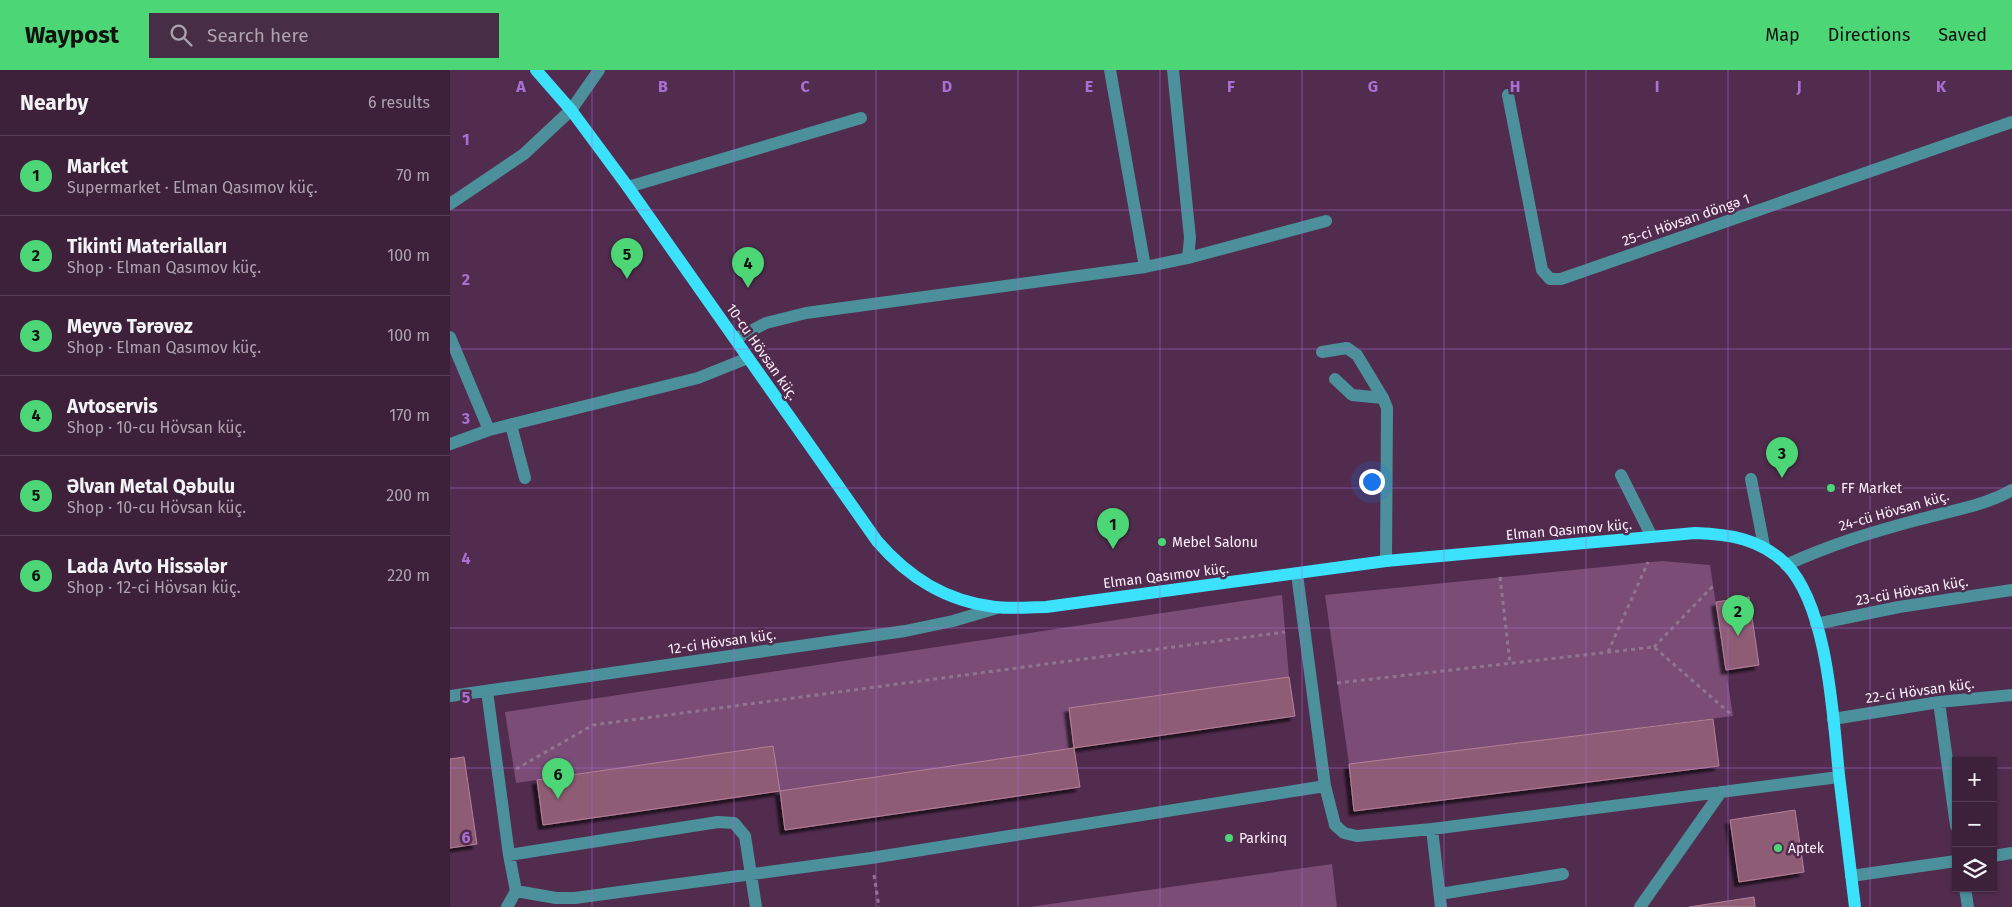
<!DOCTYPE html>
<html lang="en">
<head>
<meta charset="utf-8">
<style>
	:root { --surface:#3d213a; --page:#482e45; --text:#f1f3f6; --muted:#ada3af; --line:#563e54; --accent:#4cd676 }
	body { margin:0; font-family:"Fira Sans",sans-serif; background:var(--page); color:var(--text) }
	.controls { position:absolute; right:15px; bottom:15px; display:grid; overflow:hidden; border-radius:0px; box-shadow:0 1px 4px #0004 }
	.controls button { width:45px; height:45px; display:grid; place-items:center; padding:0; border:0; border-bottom:1px solid var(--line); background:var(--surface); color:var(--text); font:25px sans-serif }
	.you { position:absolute; left:921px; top:411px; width:18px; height:18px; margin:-12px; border:4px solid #fff; border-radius:50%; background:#1a73e8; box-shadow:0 0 0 8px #1a73e833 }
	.badge { display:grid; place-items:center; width:32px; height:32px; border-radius:50%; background:var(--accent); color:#111; font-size:16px; font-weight:700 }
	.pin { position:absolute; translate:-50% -41px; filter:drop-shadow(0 1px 2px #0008) }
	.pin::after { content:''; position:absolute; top:26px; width:18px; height:15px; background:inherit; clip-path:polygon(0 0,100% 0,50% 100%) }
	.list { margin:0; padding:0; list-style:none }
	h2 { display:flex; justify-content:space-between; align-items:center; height:65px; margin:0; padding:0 20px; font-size:21px }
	h2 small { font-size:16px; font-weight:400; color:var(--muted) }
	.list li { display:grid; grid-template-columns:32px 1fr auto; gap:15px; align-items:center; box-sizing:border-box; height:80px; padding:0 20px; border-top:1px solid var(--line) }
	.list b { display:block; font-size:19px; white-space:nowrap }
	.list p { margin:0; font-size:16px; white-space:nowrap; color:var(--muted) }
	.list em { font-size:16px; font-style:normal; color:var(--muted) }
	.icon { flex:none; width:28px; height:28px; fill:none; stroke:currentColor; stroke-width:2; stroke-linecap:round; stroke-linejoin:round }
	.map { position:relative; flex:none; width:1562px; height:837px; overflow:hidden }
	header { display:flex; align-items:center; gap:30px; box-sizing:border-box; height:70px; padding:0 25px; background:var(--accent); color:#111 }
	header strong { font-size:24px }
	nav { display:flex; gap:28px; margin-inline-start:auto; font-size:18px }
	.search { width:350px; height:45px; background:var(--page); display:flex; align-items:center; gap:12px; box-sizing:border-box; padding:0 18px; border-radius:0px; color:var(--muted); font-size:19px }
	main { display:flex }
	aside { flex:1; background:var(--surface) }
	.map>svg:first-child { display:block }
	.green { fill:#7a4c76 }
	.building { fill:#8f5c74; stroke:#b78099; filter:url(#shadow) }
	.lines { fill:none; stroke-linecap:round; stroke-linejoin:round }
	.path { stroke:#91748e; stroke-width:3; stroke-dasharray:4 4; stroke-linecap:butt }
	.minor { stroke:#4c909b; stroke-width:12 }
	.major { stroke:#3ce2fb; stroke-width:12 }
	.grid { fill:none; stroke:#a970d4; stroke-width:1; stroke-opacity:0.55 }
	.poi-dot { fill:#4cd676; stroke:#512c4e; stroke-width:2 }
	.labels { text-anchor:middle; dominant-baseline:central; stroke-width:5; stroke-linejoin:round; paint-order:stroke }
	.street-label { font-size:14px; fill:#feeffc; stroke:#512c4e }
	.poi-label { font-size:14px; fill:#feeffc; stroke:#512c4e; text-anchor:start }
	.grid-label { font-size:16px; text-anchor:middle; font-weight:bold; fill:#a970d4; stroke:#512c4e; stroke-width:5; stroke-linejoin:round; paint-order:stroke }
</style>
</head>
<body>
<header>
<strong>Waypost</strong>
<div class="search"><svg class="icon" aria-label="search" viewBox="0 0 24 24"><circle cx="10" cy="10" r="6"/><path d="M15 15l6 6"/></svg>Search here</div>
<nav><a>Map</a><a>Directions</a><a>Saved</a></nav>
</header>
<main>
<aside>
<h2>Nearby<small>6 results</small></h2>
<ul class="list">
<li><span class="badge">1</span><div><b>Market</b><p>Supermarket · Elman Qasımov küç.</p></div><em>70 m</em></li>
<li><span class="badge">2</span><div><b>Tikinti Materialları</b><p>Shop · Elman Qasımov küç.</p></div><em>100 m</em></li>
<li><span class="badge">3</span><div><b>Meyvə Tərəvəz</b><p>Shop · Elman Qasımov küç.</p></div><em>100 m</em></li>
<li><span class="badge">4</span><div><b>Avtoservis</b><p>Shop · 10-cu Hövsan küç.</p></div><em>170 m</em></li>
<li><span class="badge">5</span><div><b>Əlvan Metal Qəbulu</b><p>Shop · 10-cu Hövsan küç.</p></div><em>200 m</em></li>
<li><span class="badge">6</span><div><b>Lada Avto Hissələr</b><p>Shop · 12-ci Hövsan küç.</p></div><em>220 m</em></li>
</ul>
</aside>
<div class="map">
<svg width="1562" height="837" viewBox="0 0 1562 837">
	<defs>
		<filter id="shadow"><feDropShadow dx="-4.5" dy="4.5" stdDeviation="1" flood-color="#0009"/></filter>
	</defs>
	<rect width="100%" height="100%" fill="#512c4e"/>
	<path class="green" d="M1212,491L1260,495L1283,646L899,694L875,525Z
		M832,525L839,607L619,638L624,678L330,721L323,676L66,713L55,642Z
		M882,794L887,837H579Z"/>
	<path class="building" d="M1299,527L1309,595L1276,600L1266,532Z
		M839,607L845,646L624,678L619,638Z
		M1263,649L1269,696L904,741L899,694Z
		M323,676L330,721L93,755L87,710Z
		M624,678L630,717L335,760L330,721Z
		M14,687L27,774L0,778V689Z
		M1345,740L1354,802L1289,812L1280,750Z
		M1304,827L1305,837H1239Z"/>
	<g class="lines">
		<path class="path" d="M1050,507L1060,593
			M1204,577L1263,516
			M1158,582L1198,492
			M887,613L1204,577L1283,646
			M66,699L143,655L835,562
			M424,805L429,837"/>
		<path class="minor" d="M660,0L695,197
			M1058,25L1092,200L1100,209H1111L1562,52
			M178,117L411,48
			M0,134L74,84L121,40L149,0
			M738,188L876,151
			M0,267L39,360
			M285,269L316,253L356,243L695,197L738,188L740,168L723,0
			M872,282L897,278L907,285L933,328L937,338L936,491
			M885,309L902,325L933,328
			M61,355L75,408
			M0,374L39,360L248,308L298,288
			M1171,405L1202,467
			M1301,409L1314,476
			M1336,495C1382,474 1422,462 1471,449C1499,441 1537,435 1562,420
			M847,504L875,716L885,755L894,763L907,766L982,759L1389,707
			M1366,554L1449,537L1562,520
			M37,621L59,785L66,821L57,837
			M0,626L455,561L503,551L547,538
			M1489,632L1506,756
			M1383,649L1489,632L1562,625
			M982,759L991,837
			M59,785L268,752L284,753L295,766L306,837
			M1543,786L1562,783
			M1401,806L1506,791
			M1515,818L1518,837
			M66,821L106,828H125L421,788L875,716
			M990,824L1113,804
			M1190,837L1271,722"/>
		<path class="major" d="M86,0L121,40L178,117L427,471C459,508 496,531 545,537C562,539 580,537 596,537L936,491L1245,463C1280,464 1310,469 1336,494C1378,537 1383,647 1389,705C1394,749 1400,793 1405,837"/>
	</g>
	<path class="grid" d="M142,0V837M284,0V837M426,0V837M568,0V837M710,0V837M852,0V837M994,0V837M1136,0V837M1278,0V837M1420,0V837M0,140H1562M0,279H1562M0,418H1562M0,558H1562M0,698H1506M1543,698H1562"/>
	<g class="poi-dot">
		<circle cx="1381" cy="418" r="5"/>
		<circle cx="712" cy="472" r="5"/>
		<circle cx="779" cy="768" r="5"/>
		<circle cx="1328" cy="778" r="5"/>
	</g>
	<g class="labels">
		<g class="street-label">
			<text transform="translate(1236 150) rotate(-19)">25-ci Hövsan döngə 1</text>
			<text transform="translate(312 282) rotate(55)">10-cu Hövsan küç.</text>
			<text transform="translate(1444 441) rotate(-16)">24-cü Hövsan küç.</text>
			<text transform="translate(1119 460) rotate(-5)">Elman Qasımov küç.</text>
			<text transform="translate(716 506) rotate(-7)">Elman Qasımov küç.</text>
			<text transform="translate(1462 521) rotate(-10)">23-cü Hövsan küç.</text>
			<text transform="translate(272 572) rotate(-8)">12-ci Hövsan küç.</text>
			<text transform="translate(1470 621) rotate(-8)">22-ci Hövsan küç.</text>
		</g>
		<g class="poi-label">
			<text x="1391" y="418">FF Market</text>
			<text x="722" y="472">Mebel Salonu</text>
			<text x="789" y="768">Parkinq</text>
			<text x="1338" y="778">Aptek</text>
		</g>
	</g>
	<g class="grid-label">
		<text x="71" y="22">A</text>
		<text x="213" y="22">B</text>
		<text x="355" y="22">C</text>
		<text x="497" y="22">D</text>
		<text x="639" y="22">E</text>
		<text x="781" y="22">F</text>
		<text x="923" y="22">G</text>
		<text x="1065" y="22">H</text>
		<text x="1207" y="22">I</text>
		<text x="1349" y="22">J</text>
		<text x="1491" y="22">K</text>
		<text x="16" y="75">1</text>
		<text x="16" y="215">2</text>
		<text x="16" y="354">3</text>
		<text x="16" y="494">4</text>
		<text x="16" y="633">5</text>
		<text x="16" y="773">6</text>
	</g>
</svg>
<div class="controls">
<button>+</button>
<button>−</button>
<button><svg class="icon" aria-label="layers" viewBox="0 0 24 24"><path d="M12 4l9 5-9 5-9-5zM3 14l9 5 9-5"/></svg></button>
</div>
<div class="you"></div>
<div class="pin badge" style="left:663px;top:479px">1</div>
<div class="pin badge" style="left:1288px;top:566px">2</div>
<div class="pin badge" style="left:1332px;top:408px">3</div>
<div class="pin badge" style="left:298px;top:218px">4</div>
<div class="pin badge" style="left:177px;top:209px">5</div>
<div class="pin badge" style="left:108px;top:729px">6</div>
</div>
</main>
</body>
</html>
